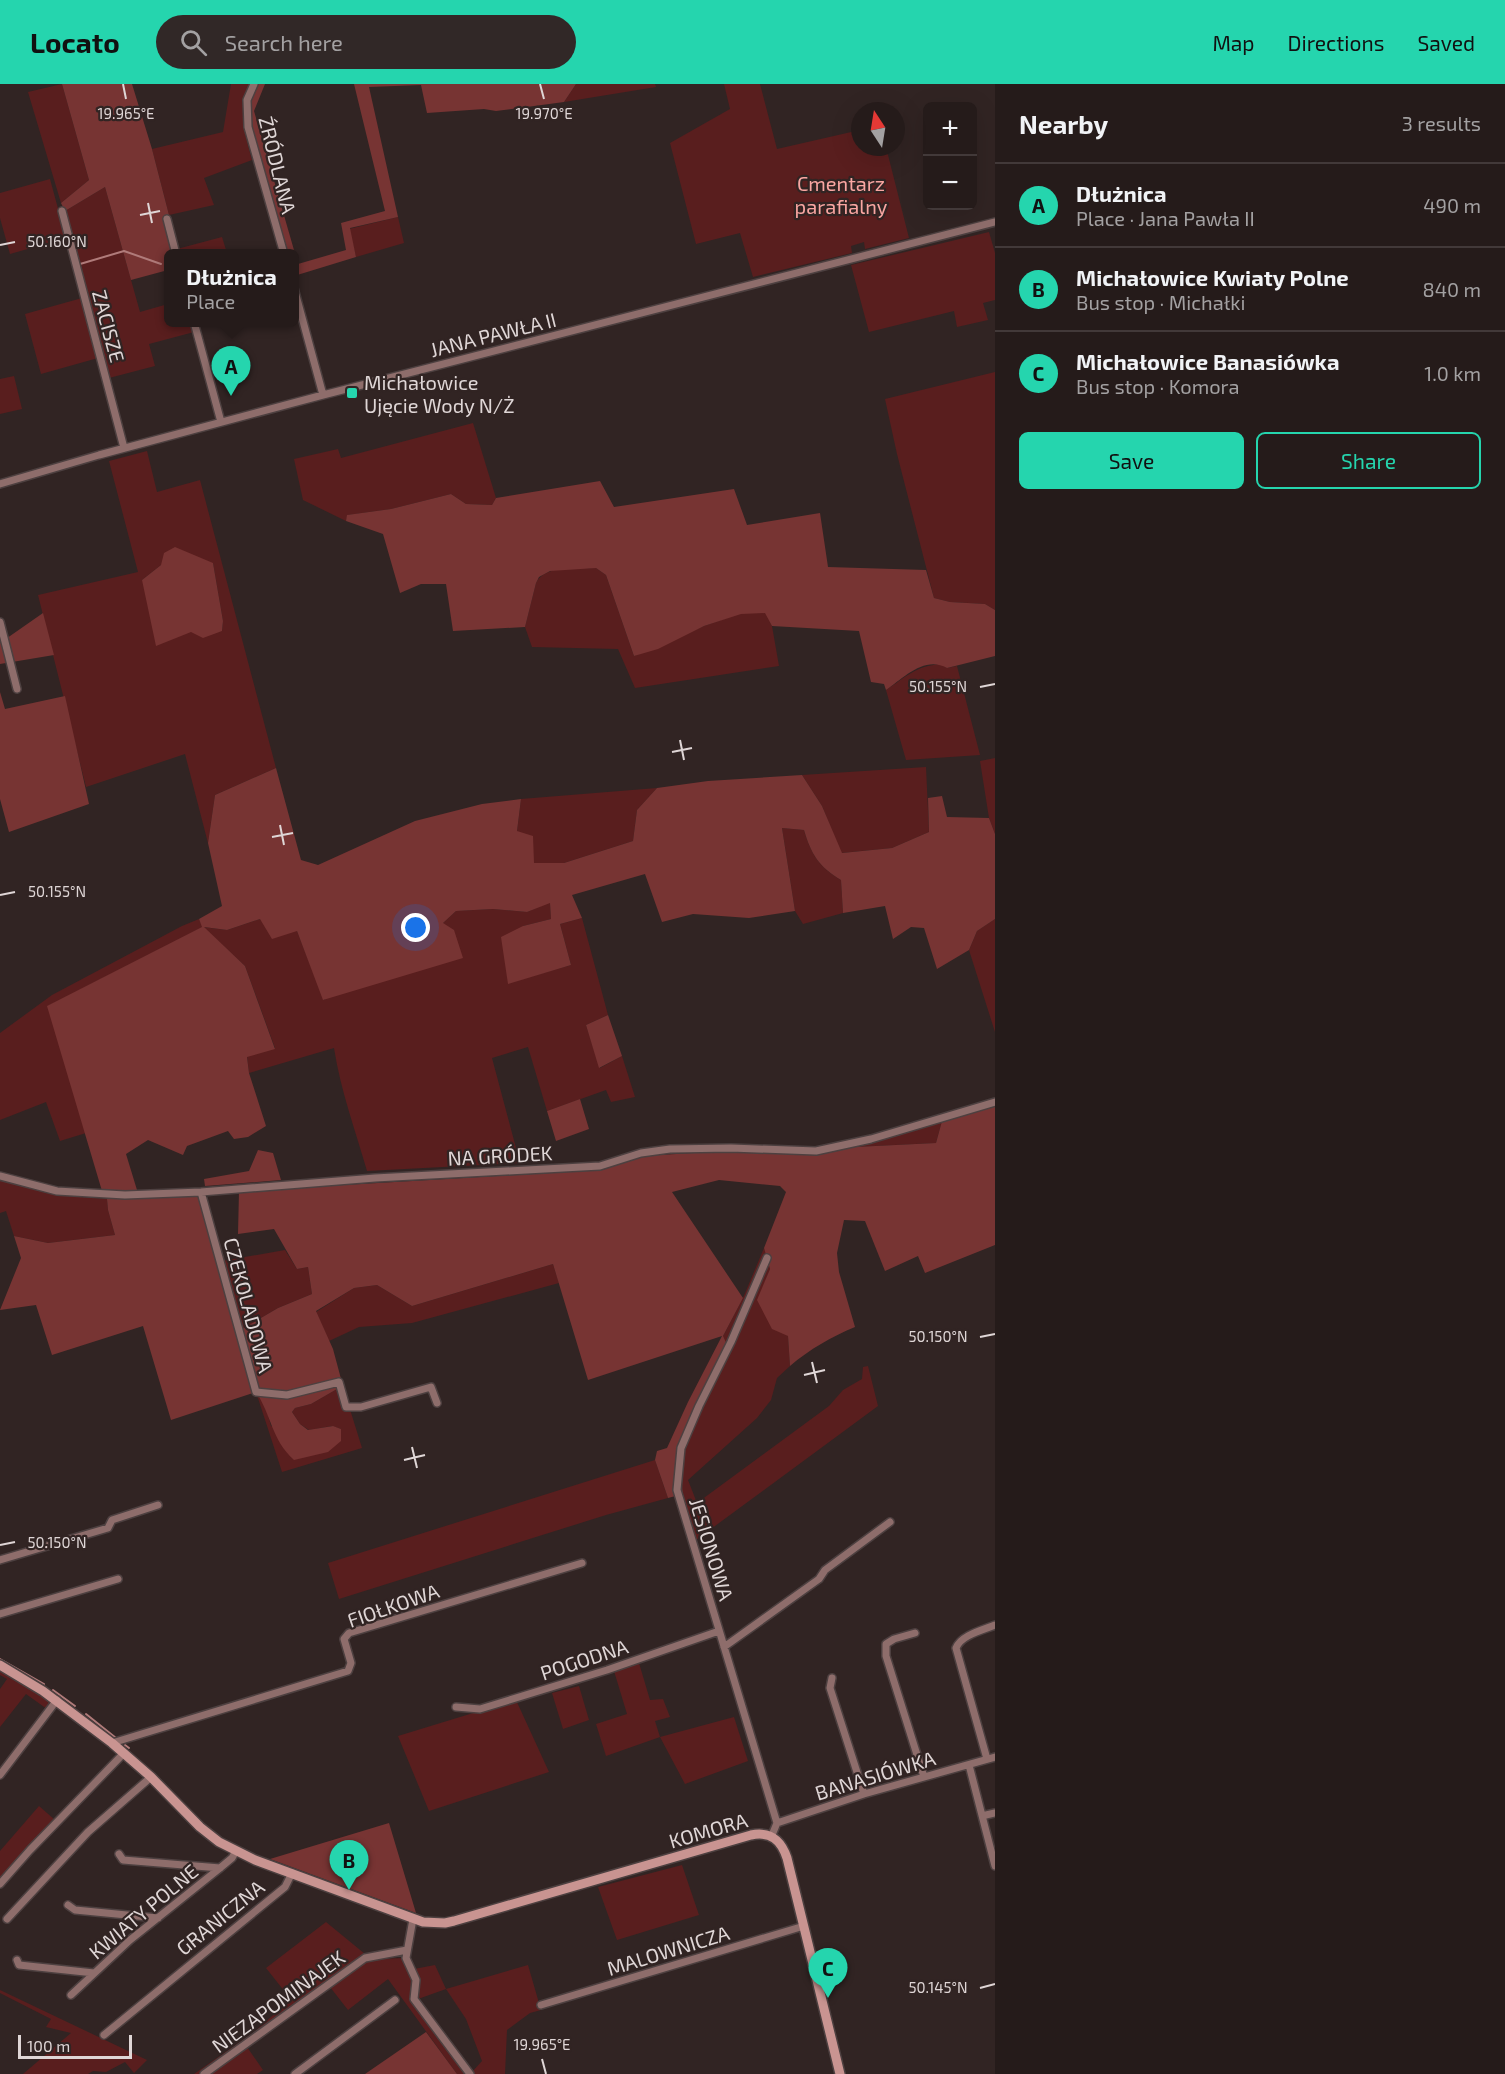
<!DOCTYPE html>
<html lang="en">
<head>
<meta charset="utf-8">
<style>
	:root { --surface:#251b1a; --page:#312827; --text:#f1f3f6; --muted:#a3a1a2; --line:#423939; --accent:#25d5ae }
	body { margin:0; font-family:"Exo 2",sans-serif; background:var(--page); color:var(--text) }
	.controls { position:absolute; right:18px; top:18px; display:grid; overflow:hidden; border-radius:9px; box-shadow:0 6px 24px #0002 }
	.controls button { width:54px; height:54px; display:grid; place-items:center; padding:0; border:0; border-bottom:2px solid var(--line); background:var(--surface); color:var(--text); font:30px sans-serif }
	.compass { position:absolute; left:851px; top:18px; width:54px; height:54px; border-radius:50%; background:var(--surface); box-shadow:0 6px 24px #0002; rotate:348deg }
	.scale { position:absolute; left:18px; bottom:15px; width:114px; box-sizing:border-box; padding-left:6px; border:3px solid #dfd6d6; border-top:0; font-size:16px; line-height:21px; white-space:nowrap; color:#dfd6d6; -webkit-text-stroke:4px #312423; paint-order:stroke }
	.you { position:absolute; left:416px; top:844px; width:21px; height:21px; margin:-15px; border:4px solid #fff; border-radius:50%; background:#1a73e8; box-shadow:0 0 0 9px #1a73e833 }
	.badge { display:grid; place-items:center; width:39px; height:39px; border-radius:50%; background:var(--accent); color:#111; font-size:20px; font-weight:700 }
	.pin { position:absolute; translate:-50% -50px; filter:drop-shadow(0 2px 3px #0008) }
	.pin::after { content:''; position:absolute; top:32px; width:21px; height:18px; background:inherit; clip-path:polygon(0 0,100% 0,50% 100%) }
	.popup { position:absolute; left:164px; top:165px; width:135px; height:78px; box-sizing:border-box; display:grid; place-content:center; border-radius:9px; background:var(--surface); filter:drop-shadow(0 2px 4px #0005); font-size:20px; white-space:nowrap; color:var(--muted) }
	.popup b { font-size:22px; color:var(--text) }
	.popup::after { content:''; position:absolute; left:50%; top:100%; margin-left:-12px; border:12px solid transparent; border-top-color:var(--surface) }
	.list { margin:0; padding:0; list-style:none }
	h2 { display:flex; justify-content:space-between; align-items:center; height:78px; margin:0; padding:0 24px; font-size:26px }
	h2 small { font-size:20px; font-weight:400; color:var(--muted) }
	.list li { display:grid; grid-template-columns:39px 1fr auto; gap:18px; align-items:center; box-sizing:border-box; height:84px; padding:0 24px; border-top:2px solid var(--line) }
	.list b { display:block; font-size:22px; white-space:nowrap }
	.list p { margin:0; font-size:20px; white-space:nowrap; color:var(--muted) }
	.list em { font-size:20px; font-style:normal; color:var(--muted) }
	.actions { display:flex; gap:12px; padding:18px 24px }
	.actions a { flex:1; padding:14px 0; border:2px solid var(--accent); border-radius:9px; text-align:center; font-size:21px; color:var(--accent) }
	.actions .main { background:var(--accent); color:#111 }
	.icon { flex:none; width:33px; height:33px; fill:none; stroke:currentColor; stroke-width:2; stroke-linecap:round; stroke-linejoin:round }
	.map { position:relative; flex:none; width:995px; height:1990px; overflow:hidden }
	header { display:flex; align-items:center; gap:36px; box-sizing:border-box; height:84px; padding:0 30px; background:var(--accent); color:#111 }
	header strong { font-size:28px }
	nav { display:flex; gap:33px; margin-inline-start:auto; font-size:21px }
	.search { width:420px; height:54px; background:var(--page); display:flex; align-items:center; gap:15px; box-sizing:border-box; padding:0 21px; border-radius:33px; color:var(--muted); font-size:22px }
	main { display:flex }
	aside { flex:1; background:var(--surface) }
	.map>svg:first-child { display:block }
	.green { fill:#591e1e; fill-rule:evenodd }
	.forest { fill:#773433 }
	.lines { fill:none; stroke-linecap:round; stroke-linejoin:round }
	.stream { stroke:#b07b7a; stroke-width:2 }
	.street-casing { stroke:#4d4040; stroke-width:10 }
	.secondary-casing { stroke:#4d4040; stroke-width:12 }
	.street { stroke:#8e6d6b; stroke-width:7 }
	.secondary { stroke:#c99491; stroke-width:9 }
	.ticks { fill:none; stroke:#dfd6d6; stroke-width:2 }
	.poi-dot { fill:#25d5ae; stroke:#312423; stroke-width:2 }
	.labels { text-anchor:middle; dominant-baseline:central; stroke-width:4.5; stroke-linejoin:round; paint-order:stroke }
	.street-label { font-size:20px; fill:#dfd6d6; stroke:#312423 }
	.park-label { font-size:20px; fill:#faa6a2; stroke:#312423 }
	.poi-label { font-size:20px; fill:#dfd6d6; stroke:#312423; text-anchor:start }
	.ticks-label { font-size:15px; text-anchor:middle; fill:#dfd6d6; stroke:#312423; stroke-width:4.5; stroke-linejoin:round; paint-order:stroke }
</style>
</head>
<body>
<header>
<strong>Locato</strong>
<div class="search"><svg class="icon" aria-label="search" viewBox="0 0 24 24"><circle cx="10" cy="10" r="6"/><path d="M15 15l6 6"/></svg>Search here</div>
<nav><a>Map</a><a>Directions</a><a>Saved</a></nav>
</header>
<main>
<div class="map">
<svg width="995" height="1990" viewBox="0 0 995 1990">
	<rect width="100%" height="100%" fill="#312423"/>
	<path class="green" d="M62,0L89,96L61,119L28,8Z
		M231,0H249C237,27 245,49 252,76L204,94L214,121L169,131L152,65L223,48Z
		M576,0H655L656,3L564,18Z
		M724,0H760L777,65L860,46V63H886L909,154L865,165L864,158L851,162L852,169L753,193L740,149L696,160L670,59L730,25Z
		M50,95L66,154L10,170L0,134V109Z
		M105,103L140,228L168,220V238L192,239L194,248L149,260L155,282L109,294L65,127Z
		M398,133L404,159L356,173L349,145Z
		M989,148L995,169V216L983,219L988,236L957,243L954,227L869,248L851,181Z
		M222,153L227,169H179L177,165Z
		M82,214L98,274L41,290L25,230Z
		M995,288V526L985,520L950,518L934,514L897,370L885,315Z
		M14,292L22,325L0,330V295Z
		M473,339L496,414L492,421L466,420L451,410L391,425L348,431L346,437L303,416L294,375L338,365L341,374Z
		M147,367L157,408L200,396L276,684L215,711L208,759L185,670L86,703L38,511L138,488L109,377ZM213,479L223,537L222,547L191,548L142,496L161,481Z
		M596,484L606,491L634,572L704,542L741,529H766L772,542L779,582L635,604L618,565L532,563L525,543L536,499C546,480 577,485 596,484Z
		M941,580L947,584L957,582L980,671L906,676L886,606C906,593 915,582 941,580Z
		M995,674V750L989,734L980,677Z
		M926,683L929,748L892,764L841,769L822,722L802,691Z
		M657,704L637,726L633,757L564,779H534L517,747L521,715Z
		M782,744L804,746C811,770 819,783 841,796L843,829L803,840L795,827Z
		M550,818L551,835L523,842L508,899L571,881L560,840L582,834L608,931L586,941L600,984L622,972L635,1013L611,1018L606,1006L547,1027L528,963L492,974L520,1079L367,1087C355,1045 341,1008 334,964L249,989L247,972L275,964L245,882L203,843L48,922L86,1049L60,1057L46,1018L0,1036V949L52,911L182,842L199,835L203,843L227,846L260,835L297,847L324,916L443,839L456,827L493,825L527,828Z
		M995,835V948L969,866L977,847Z
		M942,1037L936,1059L855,1063Z
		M0,1094L55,1111L107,1115L108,1126L115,1151L48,1159L14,1152L6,1127L0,1129Z
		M764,1164L770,1185L758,1216L788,1252L790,1282L777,1294L771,1316L757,1334L688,1396L697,1419L829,1322L843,1306L862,1295L863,1283L868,1282L878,1322L696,1456L683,1410L678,1364L723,1252L743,1214Z
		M285,1166L297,1185L308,1183L312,1210L278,1224L237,1248L216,1178Z
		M553,1180L559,1199L412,1239L359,1243L329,1257L316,1228L354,1204L377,1201L412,1222Z
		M337,1305L344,1306L362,1364L282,1388L256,1308L266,1323L271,1342L341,1357V1345L332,1342L309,1346L300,1340L292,1328L295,1324L311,1320Z
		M655,1376L668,1414L606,1431L339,1515L328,1479Z
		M639,1579L650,1616L663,1615L670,1633L655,1637L660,1653L734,1633L748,1677L685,1700L660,1653L606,1672L596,1640L627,1630L614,1587Z
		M0,1587L55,1621L47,1625L26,1610L0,1643V1605L7,1595L0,1591Z
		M579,1602L589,1636L563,1645L552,1609Z
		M516,1616L549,1688L429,1727L398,1652Z
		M39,1722L55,1736L0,1797V1767Z
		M682,1781L699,1831L617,1856L598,1803Z
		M326,1838L365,1870L200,1990H194L254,1948L288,1918L289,1913L266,1884Z
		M403,1874L413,1899L411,1918L466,1990H457L388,1895L348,1926L330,1903L361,1880L380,1875Z
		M435,1881L446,1905L528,1881L541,1926L530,1929L507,1946L505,1990H474L472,1988L482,1977L466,1935L446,1905L418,1915V1897L414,1885Z
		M0,1906L147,1976L134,1989L125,1978L106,1988L93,1987L88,1990H23L71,1949L46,1943L51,1935L0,1909Z
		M247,1963L263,1986L257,1990H210Z"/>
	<path class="forest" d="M62,0H132L152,65L169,131L163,133L173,169L168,170V186L131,196L105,103L65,127L61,119L89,96Z
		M257,0H265L254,27L298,180L346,166L341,139L385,127L354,0H576L564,18L496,27L484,25L427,29L421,1L369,3L398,133L350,144L356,173L294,192V170L288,169L250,43V16Z
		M600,397L614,423L734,405L747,441L820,429L828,483L926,486L934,514L950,518L985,520L995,526V572L947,584C925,571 903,594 886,606L884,600L871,598L859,547L772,542L765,529L741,530L704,542L658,565L634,572L606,491L596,484L550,487L539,493L536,499L525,543L453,547L446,500H421L400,509L383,450L346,437L347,431L391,425L451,410L466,420L492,421L496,414Z
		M175,463L213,479L223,537L222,547L203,554L191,548L156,562L142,496L161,481L164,469Z
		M43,529L54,571L0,580V559Z
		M0,608L5,625L65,612L89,720L9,748L0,715Z
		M276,684L301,776L318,781L415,737L482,720L521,715L517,747L533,752L534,779H564L633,757L637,726L657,704L708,697L802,691L822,722L842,769L892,764L929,748L928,714L942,712L947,733L989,734L995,750V835L977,847L969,866L937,885L924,844L911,843L893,855L885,822L843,829L841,796C819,783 811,770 804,746L782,744L795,827L749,834L693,830L662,838L645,790L572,811L582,834L560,840L571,881L508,900L501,853L523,842L551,835L550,819L527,828L493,825L456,827L443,839L454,846L463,874L323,916L297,847L272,855L260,835L227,846L204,843L245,882L275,965L247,973L249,989L266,1042L248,1053L234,1055L228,1047L187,1062L183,1071L148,1056L126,1070L137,1106L102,1107L47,922L202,843L199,835L222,822L208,759L215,711Z
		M608,931L622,972L599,984L586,941Z
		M580,1015L589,1045L556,1057L547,1027Z
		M995,1022V1161L925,1189L918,1172L885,1187L865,1137L844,1136L837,1169L839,1188L855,1243C831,1253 810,1265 790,1282L788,1252L772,1245L757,1216L770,1185L764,1164L786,1108L780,1102L719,1096L672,1108L743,1214L723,1252L728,1263L678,1364L683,1410L668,1414L655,1376L657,1367L667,1364L688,1318L722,1252L588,1296L553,1180L412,1222L377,1201L354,1204L316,1227L333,1265L344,1306L337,1305L311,1320L295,1324L292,1328L300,1340L308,1346L333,1342L341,1345V1357L328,1368L294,1376C271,1355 272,1332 256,1308L171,1336L143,1242L52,1271L36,1221L0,1226L21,1174L14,1152L48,1159L115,1151L108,1126L107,1115L198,1112L237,1248L278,1224L312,1210L308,1183L297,1185L274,1145L238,1150L239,1107L602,1086L641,1072L729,1067L821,1070L855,1063L936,1059L942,1037Z
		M258,1066L273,1069L281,1096L205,1102L204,1095L249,1087Z
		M389,1739L416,1829L270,1775Z
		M426,1948L457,1990H365Z"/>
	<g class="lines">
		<path class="stream" d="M80,180L124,167L161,180
			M0,1575L44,1600
			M53,1606L75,1622
			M86,1630L116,1654
			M125,1661L129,1664"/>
		<g class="street-casing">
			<path id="street" d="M254,0L247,16L248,43L284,170
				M62,127L124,364
				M167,135L176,170
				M294,204L323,311
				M194,238L221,338
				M0,400L99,371L323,311L995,138
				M0,538L17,605
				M0,1092L57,1107L125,1111L201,1108L375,1094L600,1082L641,1069L670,1065L731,1064L816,1067L871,1055L995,1018
				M201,1108L256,1308L287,1311L339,1298L346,1323H361L431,1303L437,1319
				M767,1174L731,1258L699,1322L681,1364L677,1406L777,1739
				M0,1476L108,1444L112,1436L158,1421
				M0,1530L118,1495
				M915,1549L894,1555L886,1560V1572L924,1693
				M724,1563L819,1495L825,1486L890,1438
				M832,1594L830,1604L864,1710
				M456,1623L480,1625L607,1586L719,1547
				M112,1659L348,1587L351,1579L344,1555L349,1549L582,1479
				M987,1675L956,1564C961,1551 983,1546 995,1541
				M969,1681L995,1782
				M0,1691L57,1616
				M986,1731L995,1729
				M772,1751L777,1739L864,1710L995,1673
				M119,1770L123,1776L220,1784
				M0,1800L30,1766L124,1669
				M68,1821L75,1826L158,1834
				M7,1835L88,1748L151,1693
				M413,1835L406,1874L416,1896L414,1915L470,1990
				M17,1876L19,1881L94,1889
				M71,1911L130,1856L220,1784L232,1774L236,1767
				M541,1921L804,1842
				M104,1951L285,1803L292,1789
				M204,1990L365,1874L407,1866
				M295,1990L395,1916"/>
		</g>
		<g class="secondary-casing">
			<path id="secondary" d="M0,1581L43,1607L112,1659L151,1693L200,1743L219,1758L255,1776L423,1838L445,1839L454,1837L751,1751C771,1747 781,1756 787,1774L840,1990"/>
		</g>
		<use href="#street" class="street"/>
		<use href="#secondary" class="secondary"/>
	</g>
	<path class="ticks" d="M123,0L126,15M540,0L544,15M148,119L152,139M140,131L160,127M0,161L15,158M980,603L995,600M680,656L684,676M672,668L692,664M280,741L284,761M272,753L293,749M0,811L15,808M980,1253L995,1250M812,1278L817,1299M804,1291L825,1286M412,1363L417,1384M404,1376L425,1371M0,1461L15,1458M980,1904L995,1900M542,1975L546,1990"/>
	<rect class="poi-dot" x="346" y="303" width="12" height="12" rx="3"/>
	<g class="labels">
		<g class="street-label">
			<text transform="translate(278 81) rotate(76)">ŹRÓDLANA</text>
			<text transform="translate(109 242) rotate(75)">ZACISZE</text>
			<text transform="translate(493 250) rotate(-14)">JANA PAWŁA II</text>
			<text transform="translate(500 1071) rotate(-3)">NA GRÓDEK</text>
			<text transform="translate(249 1221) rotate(75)">CZEKOLADOWA</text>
			<text transform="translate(712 1465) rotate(73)">JESIONOWA</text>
			<text transform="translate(393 1521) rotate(-19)">FIOŁKOWA</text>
			<text transform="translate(584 1575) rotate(-18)">POGODNA</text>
			<text transform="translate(875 1691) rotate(-17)">BANASIÓWKA</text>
			<text transform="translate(708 1746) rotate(-16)">KOMORA</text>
			<text transform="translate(143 1827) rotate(-40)">KWIATY POLNE</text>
			<text transform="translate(220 1833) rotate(-39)">GRANICZNA</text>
			<text transform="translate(668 1866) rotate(-17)">MALOWNICZA</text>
			<text transform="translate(278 1917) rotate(-36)">NIEZAPOMINAJEK</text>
		</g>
		<g class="park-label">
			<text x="841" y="99">Cmentarz<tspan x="841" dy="23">parafialny</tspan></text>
		</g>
		<g class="poi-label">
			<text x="364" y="298">Michałowice<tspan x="364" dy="23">Ujęcie Wody N/Ż</tspan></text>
		</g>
	</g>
	<g class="ticks-label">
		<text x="126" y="35">19.965°E</text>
		<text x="544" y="35">19.970°E</text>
		<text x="57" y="163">50.160°N</text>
		<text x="938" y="608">50.155°N</text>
		<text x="57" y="813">50.155°N</text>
		<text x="938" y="1258">50.150°N</text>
		<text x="57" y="1464">50.150°N</text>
		<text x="938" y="1909">50.145°N</text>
		<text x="542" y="1966">19.965°E</text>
	</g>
</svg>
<div class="controls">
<button>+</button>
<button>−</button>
</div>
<svg class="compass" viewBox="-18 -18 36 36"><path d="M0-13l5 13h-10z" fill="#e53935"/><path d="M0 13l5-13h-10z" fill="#a3a1a2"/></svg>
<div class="scale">100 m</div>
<div class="you"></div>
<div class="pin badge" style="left:231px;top:312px">A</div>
<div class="popup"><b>Dłużnica</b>Place</div>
<div class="pin badge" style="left:349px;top:1806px">B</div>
<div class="pin badge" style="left:828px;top:1914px">C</div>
</div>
<aside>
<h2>Nearby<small>3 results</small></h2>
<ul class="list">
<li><span class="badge">A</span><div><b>Dłużnica</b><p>Place · Jana Pawła II</p></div><em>490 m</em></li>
<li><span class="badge">B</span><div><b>Michałowice Kwiaty Polne</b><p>Bus stop · Michałki</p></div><em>840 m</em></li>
<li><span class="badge">C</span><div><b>Michałowice Banasiówka</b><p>Bus stop · Komora</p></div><em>1.0 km</em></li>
</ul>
<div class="actions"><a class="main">Save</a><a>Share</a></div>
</aside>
</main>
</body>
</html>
